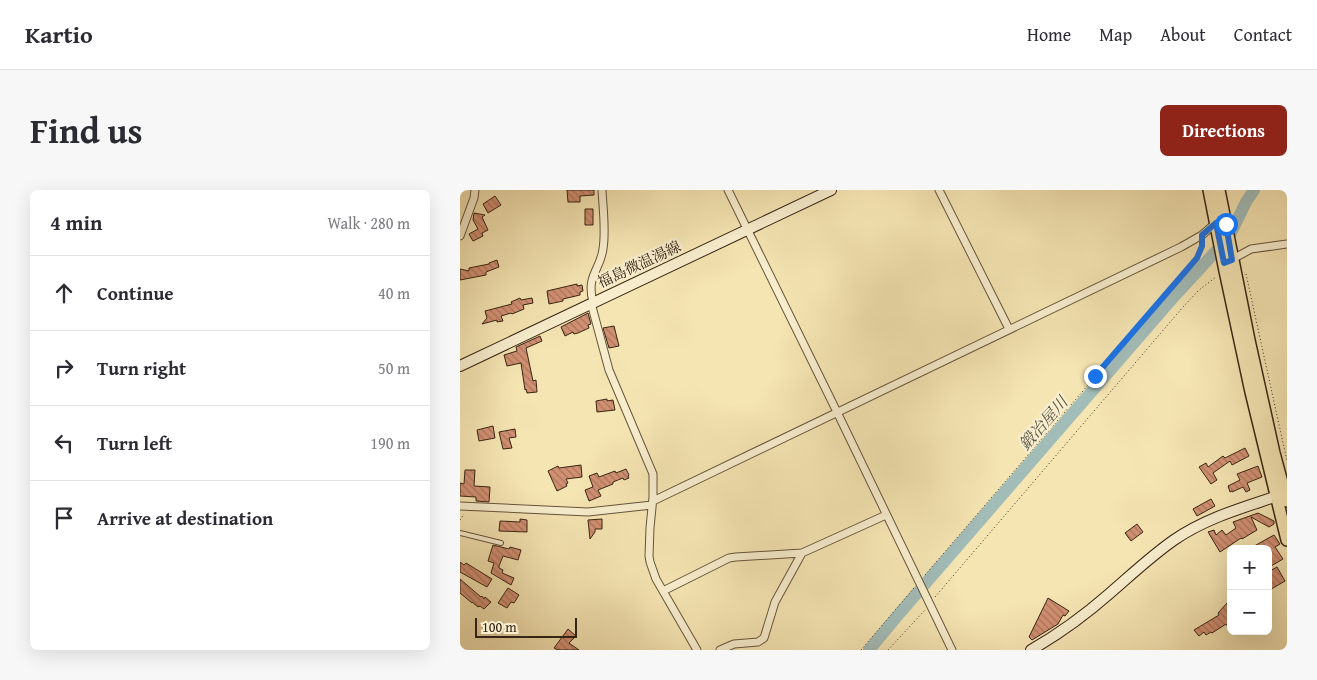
<!DOCTYPE html>
<html lang="en">
<head>
<meta charset="utf-8">
<style>
	:root { --surface:#fff; --page:#f7f7f7; --text:#2b2b33; --muted:#7c7c81; --line:#e1e1e2; --accent:#8f2418 }
	body { margin:0; font-family:"Gentium Book Plus","Noto Serif JP",serif; background:var(--page); color:var(--text) }
	.controls { position:absolute; right:15px; bottom:15px; display:grid; overflow:hidden; border-radius:8px; box-shadow:0 5px 20px #0002 }
	.controls button { width:45px; height:45px; display:grid; place-items:center; padding:0; border:0; border-bottom:1px solid var(--line); background:var(--surface); color:var(--text); font:25px sans-serif }
	.scale { position:absolute; left:15px; bottom:12px; width:102px; box-sizing:border-box; padding-left:5px; border:2px solid #372513; border-top:0; font-size:14px; line-height:18px; white-space:nowrap; color:#372513; -webkit-text-stroke:4px #f8eece; paint-order:stroke }
	.stop { position:absolute; width:15px; height:15px; margin:-11px; border:4px solid #1a73e8; border-radius:50%; background:#fff }
	.stop.end { background:#1a73e8; border-color:#fff; box-shadow:0 1px 5px #0008 }
	.list { margin:0; padding:0; list-style:none }
	h2 { display:flex; justify-content:space-between; align-items:center; height:65px; margin:0; padding:0 20px; font-size:21px }
	h2 small { font-size:16px; font-weight:400; color:var(--muted) }
	.list li { display:grid; grid-template-columns:32px 1fr auto; gap:15px; align-items:center; box-sizing:border-box; height:75px; padding:0 20px; border-top:1px solid var(--line) }
	.list b { display:block; font-size:19px; white-space:nowrap }
	.list em { font-size:16px; font-style:normal; color:var(--muted) }
	.icon { flex:none; width:28px; height:28px; fill:none; stroke:currentColor; stroke-width:2; stroke-linecap:round; stroke-linejoin:round }
	.map { position:relative; flex:none; width:827px; height:460px; overflow:hidden; border-radius:8px }
	header { display:flex; align-items:center; gap:30px; box-sizing:border-box; height:70px; padding:0 25px; background:var(--surface); border-bottom:1px solid var(--line) }
	header strong { font-size:24px }
	nav { display:flex; gap:28px; margin-inline-start:auto; font-size:18px }
	.intro { display:flex; align-items:center; justify-content:space-between; box-sizing:border-box; height:120px; padding:0 30px }
	h1 { margin:0; font-size:35px }
	.button { padding:12px 22px; border-radius:8px; background:var(--accent); color:#fff; font-size:18px; font-weight:700 }
	main { display:flex; gap:30px; padding:0 30px }
	aside { flex:1; background:var(--surface); border-radius:8px; box-shadow:0 5px 20px #0002 }
	.map>svg:first-child { display:block }
	.lines { fill:none; stroke-linecap:round; stroke-linejoin:round }
	.river { stroke:#a2bcb8; stroke-width:12 }
	.building { fill:url(#building-back-hatch); stroke:#372513 }
	.lane-casing { stroke:#66553b; stroke-width:6 }
	.street-casing { stroke:#66553b; stroke-width:9 }
	.secondary-casing { stroke:#372513; stroke-width:12 }
	.primary-casing { stroke:#372513; stroke-width:14 }
	.path { stroke:#372513; stroke-width:1; stroke-dasharray:1 2.5; stroke-linecap:butt }
	.lane { stroke:#f8eece; stroke-width:4 }
	.street { stroke:#f8eece; stroke-width:7 }
	.secondary { stroke:#f8eece; stroke-width:10 }
	.primary { stroke:#f5e5b3; stroke-width:11 }
	.route { stroke:#1a73e8; stroke-width:6 }
	.labels { text-anchor:middle; dominant-baseline:central; stroke-width:4.5; stroke-linejoin:round; paint-order:stroke }
	.street-label { font-size:15px; fill:#372513; stroke:#f8eece }
	.water-label { font-size:16px; font-style:italic; fill:#575245; stroke:#f8eece }
</style>
</head>
<body>
<header>
<strong>Kartio</strong>
<nav><a>Home</a><a>Map</a><a>About</a><a>Contact</a></nav>
</header>
<div class="intro"><h1>Find us</h1><a class="button">Directions</a></div>
<main>
<aside>
<h2>4 min<small>Walk · 280 m</small></h2>
<ul class="list">
<li><svg class="icon" aria-label="ahead" viewBox="0 0 24 24"><path d="M12 20V5M6 11l6-6 6 6"/></svg><div><b>Continue</b></div><em>40 m</em></li>
<li><svg class="icon" aria-label="right" viewBox="0 0 24 24"><path d="M7 20v-9h11M14 6l5 5-5 5"/></svg><div><b>Turn right</b></div><em>50 m</em></li>
<li><svg class="icon" aria-label="left" viewBox="0 0 24 24"><path d="M17 20v-9H6M10 6l-5 5 5 5"/></svg><div><b>Turn left</b></div><em>190 m</em></li>
<li><svg class="icon" aria-label="arrive" viewBox="0 0 24 24"><path d="M6 21V4h12l-3 4 3 4H6"/></svg><div><b>Arrive at destination</b></div></li>
</ul>
</aside>
<div class="map">
<svg width="827" height="460" viewBox="0 0 827 460">
	<defs>
		<pattern id="building-back-hatch" width="6" height="6" patternUnits="userSpaceOnUse" patternTransform="scale(1.25)"><rect width="6" height="6" fill="#d29073"/><path d="M-1 5l2 2M0 0l6 6M5-1l2 2" fill="none" stroke="#ab755d"/></pattern>
	</defs>
	<rect width="100%" height="100%" fill="#f5e5b3"/>
	<filter id="stains"><feTurbulence type="fractalNoise" baseFrequency=".004" numOctaves="4"/><feColorMatrix values="0 0 0 0 .2 0 0 0 0 .09 0 0 0 0 .02 0 0 0 .5 -.17"/></filter>
	<radialGradient id="worn" r=".72"><stop offset=".6" stop-color="#630" stop-opacity="0"/><stop offset="1" stop-color="#630" stop-opacity=".3"/></radialGradient>
	<g class="lines">
		<path class="river" d="M409,460L439,424L711,110L769,47L786,12L794,0"/>
	</g>
	<path class="building" d="M107,0H134V5L120,6V12H108Z
		M35,6L41,15L28,23L23,14Z
		M125,19H133V35H125Z
		M14,23L25,25L22,27L28,40L22,43L23,46L13,51L9,44L18,39L13,30Z
		M37,70L39,77L26,82V85L0,90V79L9,81V78L29,74V73Z
		M117,94V96L122,95L123,101L120,102V105L103,109V111L89,114L87,101Z
		M60,108L61,110L72,108L73,113L63,115L64,119L52,124L51,123L41,126L43,131L37,132V130L22,134L27,128L25,121L52,114L51,112Z
		M128,123L131,134L128,135L129,138L118,143L114,144L113,142L105,146L101,137Z
		M154,136L159,156L149,158L143,138Z
		M80,146L82,151L66,158L73,191L76,190L77,202L67,203L66,199L65,200L61,173L47,176L44,165L57,161L56,157Z
		M147,209V211L153,210L155,220L137,222L136,211Z
		M33,236L35,248L19,251L17,240Z
		M55,239L56,247L49,248L52,258L43,259L39,242Z
		M785,258L789,266L772,275L770,271L753,283L757,290L751,294L739,277L746,273L748,277L763,266L765,268Z
		M121,275L122,287L106,289L108,293L106,294L107,296L97,301L88,281L98,276L99,278Z
		M798,276L802,287L787,293L790,300L786,302L783,297L772,302V301L770,302L768,296L780,290L777,284Z
		M166,279L169,285L168,286L169,288L164,290L163,288L153,292V294L138,300L141,306L129,311L125,300L133,297L129,286L137,283L139,287L155,281L156,283Z
		M5,280H15L14,296L30,297L29,312L16,311V307L0,306V293L4,294Z
		M751,309L755,316L737,326L733,319Z
		M798,323L814,331V334L809,337L791,327L797,340L782,349L781,348L760,362L748,342L754,340L756,345L762,340L766,345L776,338L773,332Z
		M60,329L67,330V342L39,341L40,331L60,332Z
		M142,329V339H135V342L130,349L128,330Z
		M677,334L683,342L671,351L665,343Z
		M814,345L820,354L815,357L823,369L811,376L808,372V359H789Z
		M33,355L49,359L50,357L61,360L58,370L43,366L39,376V378L43,380L42,383L54,388L51,395L31,383L34,373L28,371Z
		M0,372L4,375L6,373L32,389L27,397L0,382Z
		M817,377L825,391L808,401V382Z
		M0,389L21,407L22,406L24,409L25,407L31,412L24,419L20,416L18,417L12,412V413L0,403Z
		M48,398L59,405L54,413L51,412L47,418L38,413Z
		M588,408L609,421L605,426L603,425L598,434L572,450L569,447Z
		M768,412L771,415V441L766,434L752,443L751,442L746,445L744,442L739,446L734,440L759,425L758,423Z
		M108,439L116,446L109,453L119,460H98L94,458Z"/>
	<g class="lines">
		<g class="lane-casing">
			<path id="lane" d="M0,343L41,353"/>
		</g>
		<g class="street-casing">
			<path id="street" d="M268,0L377,222L492,460
				M479,0L549,139
				M0,46L14,8L15,0
				M771,70L791,59L827,54
				M133,112C126,85 140,81 143,59C146,40 143,19 142,0
				M131,113L149,180L193,284V307L190,338L189,366L190,372L196,389L237,460
				M193,311L721,57L742,45L757,32
				M0,316L128,322L192,315
				M203,401L269,368L276,367L342,363L426,325
				M260,460L274,454L298,452L304,448L315,412L342,363"/>
		</g>
		<g class="secondary-casing">
			<path id="secondary" d="M0,176L371,0
				M571,460C599,444 625,425 649,404C670,386 691,366 714,350C747,327 786,317 823,304"/>
		</g>
		<g class="primary-casing">
			<path id="primary" d="M749,0L765,81L791,202L827,350
				M759,0L789,150L814,263L827,311"/>
		</g>
		<path class="path" d="M786,84L827,271
			M0,330L4,324
			M465,385L737,68L742,53
			M475,407L723,117L739,100L756,87
			M401,460L454,398
			M428,460L465,420"/>
		<use href="#lane" class="lane"/>
		<use href="#street" class="street"/>
		<use href="#secondary" class="secondary"/>
		<use href="#primary" class="primary"/>
	</g>
	<g class="lines">
		<path class="route" d="M635,186L737,68L742,56V45L756,33L764,73L772,70L766,34"/>
	</g>
	<g class="labels">
		<g class="street-label">
			<text transform="translate(179 74) rotate(-25)">福島微温湯線</text>
		</g>
		<g class="water-label">
			<text transform="translate(583 233) rotate(-49)">鍛冶屋川</text>
		</g>
	</g>
	<rect width="100%" height="100%" filter="url(#stains)"/>
	<rect width="100%" height="100%" fill="url(#worn)"/>
</svg>
<div class="controls">
<button>+</button>
<button>−</button>
</div>
<div class="scale">100 m</div>
<div class="stop" style="left:766px;top:34px"></div>
<div class="stop end" style="left:635px;top:186px"></div>
</div>
</main>
</body>
</html>
